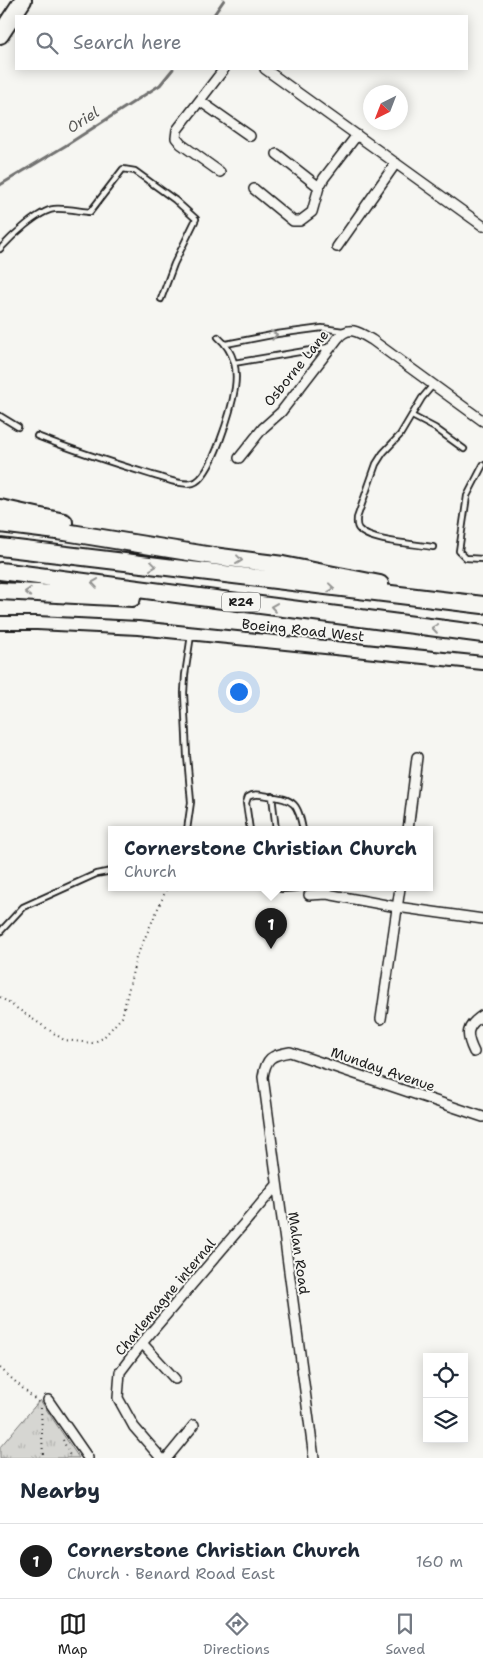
<!DOCTYPE html>
<html lang="en">
<head>
<meta charset="utf-8">
<style>
	:root { --surface:#fff; --page:#f6f6f7; --text:#1f2937; --muted:#747a83; --line:#e0e1e3; --accent:#1c1c1c }
	body { margin:0; font-family:"Shantell Sans",sans-serif; background:var(--page); color:var(--text) }
	.controls { position:absolute; right:15px; bottom:15px; display:grid; overflow:hidden; border-radius:0px; box-shadow:0 2px 12px #0003 }
	.controls button { width:45px; height:45px; display:grid; place-items:center; padding:0; border:0; border-bottom:1px solid var(--line); background:var(--surface); color:var(--text); font:25px sans-serif }
	.compass { position:absolute; left:363px; top:85px; width:45px; height:45px; border-radius:50%; background:var(--surface); box-shadow:0 2px 12px #0003; rotate:222deg }
	.you { position:absolute; left:238px; top:691px; width:18px; height:18px; margin:-12px; border:4px solid #fff; border-radius:50%; background:#1a73e8; box-shadow:0 0 0 8px #1a73e833 }
	.badge { display:grid; place-items:center; width:32px; height:32px; border-radius:50%; background:var(--accent); color:#fff; font-size:16px; font-weight:700 }
	.pin { position:absolute; translate:-50% -41px; filter:drop-shadow(0 1px 2px #0008) }
	.pin::after { content:''; position:absolute; top:26px; width:18px; height:15px; background:inherit; clip-path:polygon(0 0,100% 0,50% 100%) }
	.popup { position:absolute; left:108px; top:826px; width:325px; height:65px; box-sizing:border-box; display:grid; place-content:center; border-radius:0px; background:var(--surface); filter:drop-shadow(0 1px 4px #0005); font-size:16px; white-space:nowrap; color:var(--muted) }
	.popup b { font-size:19px; color:var(--text) }
	.popup::after { content:''; position:absolute; left:50%; top:100%; margin-left:-10px; border:10px solid transparent; border-top-color:var(--surface) }
	.list { margin:0; padding:0; list-style:none }
	h2 { display:flex; justify-content:space-between; align-items:center; height:65px; margin:0; padding:0 20px; font-size:21px }
	h2 small { font-size:16px; font-weight:400; color:var(--muted) }
	.list li { display:grid; grid-template-columns:32px 1fr auto; gap:15px; align-items:center; box-sizing:border-box; height:75px; padding:0 20px; border-top:1px solid var(--line) }
	.list b { display:block; font-size:19px; white-space:nowrap }
	.list p { margin:0; font-size:16px; white-space:nowrap; color:var(--muted) }
	.list em { font-size:16px; font-style:normal; color:var(--muted) }
	.icon { flex:none; width:28px; height:28px; fill:none; stroke:currentColor; stroke-width:2; stroke-linecap:round; stroke-linejoin:round }
	.map { position:relative; flex:none; width:483px; height:1458px; overflow:hidden }
	.search { position:absolute; background:var(--surface); box-shadow:0 2px 12px #0003; left:15px; right:15px; top:15px; height:55px; display:flex; align-items:center; gap:12px; box-sizing:border-box; padding:0 18px; border-radius:0px; color:var(--muted); font-size:19px }
	.sheet { height:140px; background:var(--surface) }
	nav { display:flex; justify-content:space-around; align-items:center; box-sizing:border-box; height:70px; border-top:1px solid var(--line); background:var(--surface); font-size:14px; color:var(--muted) }
	nav a { display:grid; justify-items:center; gap:2px }
	nav .on { color:var(--accent) }
	.map>svg:first-child { display:block }
	.park { fill:url(#park-tufts); stroke:#797977 }
	.lines { fill:none; stroke-linecap:round; stroke-linejoin:round }
	.stream { stroke:#727271; stroke-width:3 }
	.lane-casing { stroke:#1c1c1c; stroke-width:8 }
	.street-casing { stroke:#1c1c1c; stroke-width:12 }
	.secondary-casing { stroke:#1c1c1c; stroke-width:16 }
	.highway-casing { stroke:#1c1c1c; stroke-width:20 }
	.path { stroke:#1c1c1c; stroke-width:2; stroke-dasharray:1 4; stroke-linecap:butt }
	.lane { stroke:#f6f6f2; stroke-width:4.5 }
	.street { stroke:#f6f6f2; stroke-width:9 }
	.secondary { stroke:#f6f6f2; stroke-width:12 }
	.highway { stroke:#f6f6f2; stroke-width:16 }
	.oneway { stroke:#949492 }
	.labels { text-anchor:middle; dominant-baseline:central; stroke-width:4; stroke-linejoin:round; paint-order:stroke }
	.shield { fill:#f6f6f2; stroke:#5d5d5c; stroke-width:1 }
	.shield-label { font-size:12px; font-weight:bold; fill:#1c1c1c }
	.street-label { font-size:14px; fill:#1c1c1c; stroke:#f6f6f2 }
	.water-label { font-size:15px; font-style:italic; fill:#565654; stroke:#f6f6f2 }
</style>
</head>
<body>
<div class="map">
<svg width="483" height="1458" viewBox="0 0 483 1458">
	<defs>
		<pattern id="park-tufts" width="24" height="20" patternUnits="userSpaceOnUse" patternTransform="scale(1.25)"><rect width="24" height="20" fill="#d6d6d2"/><path d="M3 7l-1-3M5 7V3M7 7l1-3M15 17l-1-3M17 17v-4M19 17l1-3" fill="none" stroke="#b7b7b4"/></pattern>
	</defs>
	<rect width="100%" height="100%" fill="#f6f6f2"/>
	<filter id="ink" filterUnits="userSpaceOnUse"><feTurbulence type="fractalNoise" baseFrequency=".02" numOctaves="2"/><feDisplacementMap in="SourceGraphic" scale="10" xChannelSelector="R" yChannelSelector="G"/><feConvolveMatrix kernelMatrix="1 2 1 2 8 2 1 2 1" color-interpolation-filters="sRGB"/></filter>
	<g filter="url(#ink)">
		<path class="park" d="M40,1400L79,1458H0V1447Z"/>
		<g class="lines">
			<path class="stream" d="M213,16L224,0
				M0,185L65,146L160,85L173,69"/>
			<g class="lane-casing">
				<path id="lane" d="M0,249C11,237 38,211 54,209C65,208 79,211 90,212L123,169L135,171L175,200L196,219L174,264L161,299
					M226,344L277,334L322,328L343,331
					M234,363L329,347
					M433,385L422,398L400,435L383,453L376,464L357,518C357,522 356,526 359,529C369,542 417,544 433,547
					M0,416L18,427
					M412,416L435,428L464,449
					M37,436C75,451 113,463 152,475C164,478 181,486 193,483C212,478 232,407 235,388C236,381 236,369 234,362C231,352 226,344 218,337
					M483,465L467,496L459,551L466,558L483,559
					M272,796L276,830
					M187,830L191,802L187,756L184,693L185,675L191,635
					M250,830L246,803L248,797C254,793 261,795 268,796C295,799 298,804 303,830
					M278,888L282,889L297,888
					M0,932L23,907L96,874L112,871"/>
			</g>
			<g class="street-casing">
				<path id="street" d="M265,69L483,226
					M200,101L250,136
					M277,154L319,187
					M220,172L181,144L176,138L177,130L224,69
					M254,189L293,221H300L312,212L319,187L324,178L357,135
					M337,247L396,163
					M239,458L263,428L281,412L338,338C349,325 359,332 372,340L483,421
					M408,830L417,757
					M309,895L327,894L397,907L483,919
					M381,1019L400,888
					M474,1052C465,1034 466,1026 483,1015
					M142,1343L175,1379
					M48,1400L88,1458
					M161,1458L134,1427L118,1398L120,1372L142,1343L276,1186
					M167,1458L194,1425
					M314,1458L263,1077C266,1058 271,1055 290,1052L483,1117"/>
			</g>
			<g class="secondary-casing">
				<path id="secondary" d="M0,623H37L138,628L483,663"/>
			</g>
			<g class="highway-casing">
				<path id="highway" d="M0,35L23,0
					M0,508L64,522
					M0,524L65,532L213,556L283,565L380,584
					M0,547L483,605
					M0,571L483,634
					M0,591L132,598"/>
			</g>
			<path class="path" d="M0,997L64,1040L92,1043L103,1038L122,1017L136,958L167,888
				M0,1368L39,1403
				M41,1408L43,1458
				M63,1440L71,1458"/>
			<use href="#lane" class="lane"/>
			<use href="#street" class="street"/>
			<use href="#secondary" class="secondary"/>
			<use href="#highway" class="highway"/>
		</g>
		<defs><path id="oneway-chevron" d="M-2-3.5L2.5 0L-2 3.5" fill="none" stroke-width="1.6" stroke-linecap="round" stroke-linejoin="round" transform="scale(1.25)"/></defs>
		<g class="oneway">
			<use href="#oneway-chevron" transform="translate(274 335) rotate(-10)"/>
			<use href="#oneway-chevron" transform="translate(239 560) rotate(7)"/>
			<use href="#oneway-chevron" transform="translate(153 566) rotate(7)"/>
			<use href="#oneway-chevron" transform="translate(95 583) rotate(-172)"/>
			<use href="#oneway-chevron" transform="translate(331 588) rotate(6)"/>
			<use href="#oneway-chevron" transform="translate(28 592) rotate(-177)"/>
			<use href="#oneway-chevron" transform="translate(274 607) rotate(-172)"/>
			<use href="#oneway-chevron" transform="translate(435 628) rotate(-172)"/>
		</g>
	</g>
	<g class="labels">
		<rect class="shield" x="222" y="592.5" width="38" height="19" rx="4"/>
		<g class="shield-label">
			<text x="241" y="602">R24</text>
		</g>
		<g class="street-label">
			<text transform="translate(296 368) rotate(-51)">Osborne Lane</text>
			<text transform="translate(303 630) rotate(6)">Boeing Road West</text>
			<text transform="translate(383 1069) rotate(19)">Munday Avenue</text>
			<text transform="translate(299 1253) rotate(82)">Malan Road</text>
			<text transform="translate(165 1297) rotate(-50)">Charlemagne internal</text>
		</g>
		<g class="water-label">
			<text transform="translate(83 120) rotate(-32)">Oriel</text>
		</g>
	</g>
</svg>
<div class="controls">
<button><svg class="icon" aria-label="locate" viewBox="0 0 24 24"><circle cx="12" cy="12" r="6"/><path d="M12 2v4M12 18v4M2 12h4M18 12h4"/></svg></button>
<button><svg class="icon" aria-label="layers" viewBox="0 0 24 24"><path d="M12 4l9 5-9 5-9-5zM3 14l9 5 9-5"/></svg></button>
</div>
<svg class="compass" viewBox="-18 -18 36 36"><path d="M0-13l5 13h-10z" fill="#e53935"/><path d="M0 13l5-13h-10z" fill="#747a83"/></svg>
<div class="you"></div>
<div class="pin badge" style="left:271px;top:949px">1</div>
<div class="popup"><b>Cornerstone Christian Church</b>Church</div>
<div class="search"><svg class="icon" aria-label="search" viewBox="0 0 24 24"><circle cx="10" cy="10" r="6"/><path d="M15 15l6 6"/></svg>Search here</div>
</div>
<section class="sheet">
<h2>Nearby<small></small></h2>
<ul class="list">
<li><span class="badge">1</span><div><b>Cornerstone Christian Church</b><p>Church · Benard Road East</p></div><em>160 m</em></li>
</ul>
</section>
<nav>
<a class="on"><svg class="icon" aria-label="map" viewBox="0 0 24 24"><path d="M3 6l6-2 6 2 6-2v14l-6 2-6-2-6 2zM9 4v14M15 6v14"/></svg>Map</a>
<a><svg class="icon" aria-label="directions" viewBox="0 0 24 24"><path d="M12 3l9 9-9 9-9-9zM9 14v-3h6M13 9l2 2-2 2"/></svg>Directions</a>
<a><svg class="icon" aria-label="saved" viewBox="0 0 24 24"><path d="M7 4h10v16l-5-4-5 4z"/></svg>Saved</a>
</nav>
</body>
</html>
